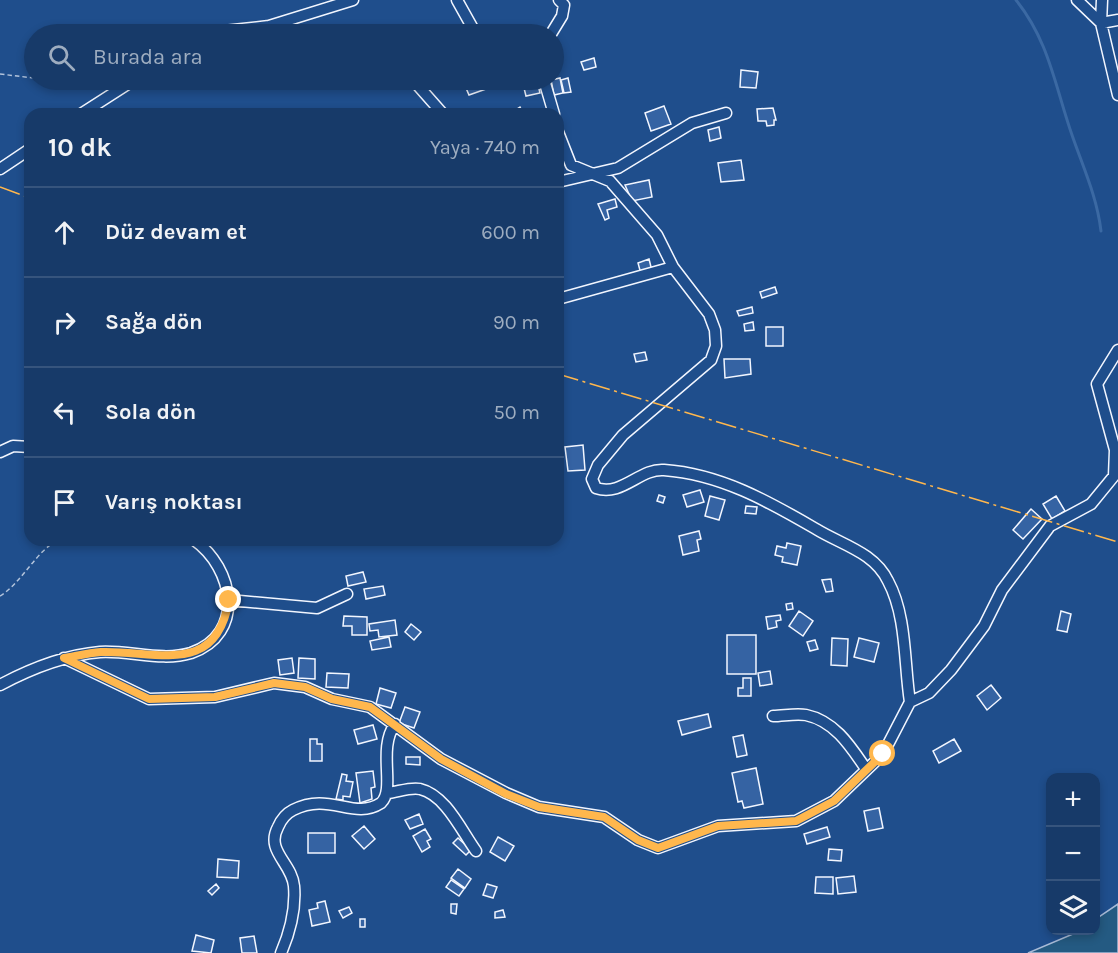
<!DOCTYPE html>
<html lang="tr">
<head>
<meta charset="utf-8">
<style>
	:root { --surface:#173a69; --page:#20416f; --text:#f1f3f6; --muted:#9eadc0; --line:#36547d }
	body { margin:0; font-family:Karla,sans-serif; background:var(--page); color:var(--text) }
	.controls { position:absolute; right:18px; bottom:18px; display:grid; overflow:hidden; border-radius:12px; box-shadow:0 3px 9px #0003 }
	.controls button { width:54px; height:54px; display:grid; place-items:center; padding:0; border:0; border-bottom:2px solid var(--line); background:var(--surface); color:var(--text); font:30px sans-serif }
	.stop { position:absolute; width:18px; height:18px; margin:-14px; border:4px solid #ffb74d; border-radius:50%; background:#fff }
	.stop.end { background:#ffb74d; border-color:#fff; box-shadow:0 2px 6px #0008 }
	.list { margin:0; padding:0; list-style:none }
	h2 { display:flex; justify-content:space-between; align-items:center; height:78px; margin:0; padding:0 24px; font-size:26px }
	h2 small { font-size:20px; font-weight:400; color:var(--muted) }
	.list li { display:grid; grid-template-columns:39px 1fr auto; gap:18px; align-items:center; box-sizing:border-box; height:90px; padding:0 24px; border-top:2px solid var(--line) }
	.list b { display:block; font-size:22px; white-space:nowrap }
	.list em { font-size:20px; font-style:normal; color:var(--muted) }
	.icon { flex:none; width:33px; height:33px; fill:none; stroke:currentColor; stroke-width:2; stroke-linecap:round; stroke-linejoin:round }
	.map { position:relative; flex:none; width:1118px; height:953px; overflow:hidden }
	.search { position:absolute; background:var(--surface); box-shadow:0 3px 9px #0003; left:24px; top:24px; width:540px; height:66px; display:flex; align-items:center; gap:15px; box-sizing:border-box; padding:0 21px; border-radius:33px; color:var(--muted); font-size:22px }
	.panel { position:absolute; background:var(--surface); box-shadow:0 3px 9px #0003; left:24px; top:108px; width:540px; height:438px; border-radius:18px }
	.map>svg:first-child { display:block }
	.green { fill:#245a82; stroke:#a8bbd7; stroke-width:1.5 }
	.lines { fill:none; stroke-linecap:round; stroke-linejoin:round }
	.stream { stroke:#3b69a3; stroke-width:3 }
	.building { fill:#3563a3; stroke:#f2f6ff; stroke-width:1.5 }
	.minor-casing { stroke:#f2f6ff; stroke-width:13 }
	.path { stroke:#b3c4dc; stroke-width:1.5; stroke-dasharray:4.5 3; stroke-linecap:butt }
	.minor { stroke:#1f4e8c; stroke-width:10 }
	.power { stroke:#ffb74d; stroke-width:1.5; stroke-dasharray:21 4.5 3 4.5; stroke-linecap:butt }
	.route { stroke:#ffb74d; stroke-width:8 }
</style>
</head>
<body>
<div class="map">
<svg width="1118" height="953" viewBox="0 0 1118 953">
	<rect width="100%" height="100%" fill="#1f4e8c"/>
	<path class="green" d="M1118,904V953H1028L1080,931L1096,930V919Z"/>
	<g class="lines">
		<path class="stream" d="M1016,0C1049,41 1055,86 1072,135C1083,167 1097,197 1101,231"/>
	</g>
	<path class="building" d="M594,58L596,67L584,70L581,62Z
		M741,70L758,72L756,88L740,87Z
		M560,78L563,93L554,95L551,80Z
		M568,78L571,92L564,93L561,80Z
		M468,80H482L486,89L469,95L463,81Z
		M537,81L540,93L526,96L523,84Z
		M664,106L671,124L651,131L645,113Z
		M520,107L523,113L516,114L514,111Z
		M773,108L776,120H774V125L767,126L766,121H758L757,109Z
		M719,127L721,138L710,141L708,130Z
		M741,160L744,180L721,182L718,163Z
		M649,180L652,197L632,201L625,185Z
		M615,199L617,207L607,210L609,218L605,220L598,204Z
		M649,259L652,271L641,274L638,263Z
		M775,287L777,293L762,298L760,292Z
		M752,307L753,313L739,316L737,311Z
		M753,322L754,330L745,331L744,324Z
		M766,327H783V346H766Z
		M645,352L647,360L636,362L634,354Z
		M724,359H750L751,374L725,378Z
		M583,445L585,470L568,471L565,447Z
		M700,490L704,502L687,507L683,495Z
		M659,495L665,497L663,503L657,501Z
		M710,496L725,500L719,520L705,516Z
		M1056,496L1065,511L1052,519L1043,504Z
		M746,506L757,507L756,514L745,513Z
		M1031,509L1042,519L1023,539L1013,530Z
		M699,531L701,539L697,540L699,551L683,555L679,536Z
		M787,543L801,546L797,565L782,562L783,557L775,555L777,546L786,548Z
		M363,572L366,582L348,586L346,576Z
		M831,579L833,591L826,592L822,580Z
		M383,586L385,595L366,599L364,589Z
		M792,603L793,609L787,610L786,604Z
		M799,611L813,621L803,636L789,626Z
		M1061,611L1071,614L1067,632L1057,630Z
		M780,615L781,620L776,621L777,627L768,629L766,617Z
		M344,616L367,617V635H352V626H343Z
		M395,620L397,635L379,637L378,630L370,631L369,624Z
		M411,624L421,632L414,640L405,632Z
		M727,635H756V674H727Z
		M389,637L391,647L372,650L370,641Z
		M832,638L848,639L847,666L831,665Z
		M859,638L879,643L874,662L854,657Z
		M815,640L818,649L810,651L807,642Z
		M292,658L294,673L280,675L278,660Z
		M299,658L315,659V679L298,678Z
		M770,671L772,684L760,686L758,673Z
		M327,673L349,674L348,688L326,687Z
		M743,678H751V696H738V688H743Z
		M991,685L1001,698L987,710L977,696Z
		M380,688L396,693L391,708L376,704Z
		M405,707L420,712L414,728L399,723Z
		M708,714L711,727L682,735L678,721Z
		M373,725L377,739L358,744L354,730Z
		M743,735L747,755L737,757L733,737Z
		M310,739H317V744H322V761H310Z
		M954,739L961,751L939,763L933,751Z
		M406,757H420V765L406,764Z
		M756,768L763,804L744,808L742,801L738,802L732,773Z
		M373,771L375,787L371,788L372,799L360,803L356,773Z
		M342,774L347,775L346,781L353,782L350,797L343,796V800L336,799Z
		M879,808L883,828L868,831L864,811Z
		M419,814L423,824L410,829L405,820Z
		M364,826L375,839L364,849L352,836Z
		M827,827L830,837L807,844L804,834Z
		M425,829L431,839L427,841L430,847L422,852L413,836Z
		M308,833H335V853H308Z
		M498,837L514,846L505,861L490,852Z
		M458,838L471,850L466,855L453,843Z
		M829,849L842,850L841,861L828,860Z
		M218,859L239,861L238,878L217,877Z
		M458,869L471,879L465,888L451,878Z
		M854,876L856,892L838,894L836,878Z
		M816,877H833V894L815,893Z
		M451,880L464,889L459,896L446,887Z
		M216,884L219,888L212,895L208,891Z
		M487,884L497,887L493,898L483,895Z
		M325,901L330,922L312,926L309,910L318,908L317,903Z
		M451,904H457L456,914L451,913Z
		M349,907L352,913L343,918L339,911Z
		M503,910L505,917L495,918V912Z
		M360,919H365V927H360Z
		M196,935L214,940L211,953L192,951Z
		M254,936L257,953H242L240,938Z"/>
	<g class="lines">
		<g class="minor-casing">
			<path id="minor" d="M457,0L476,34
				M1077,0L1101,23L1118,20
				M1102,0L1101,23L1118,95
				M215,34L224,31L269,26L353,0
				M551,34L562,16L564,5L559,0
				M413,80L443,114
				M544,80L554,114
				M81,114L134,80
				M558,132L571,165L610,181L657,235L673,267L709,314L715,330L716,346L711,360L623,435L598,465L592,479L596,488C622,497 640,468 664,470C720,474 768,501 816,529C842,545 874,552 888,581C907,616 904,664 910,702
				M0,169L30,149
				M558,182L618,168L692,123L726,113
				M558,299L673,267
				M0,452L13,446L30,447
				M229,600L317,608L347,594
				M64,658L149,699L215,697L274,683L305,687L332,699L370,707L441,759L506,793L539,807L604,817L638,840L658,848L718,826L796,821L834,801L883,754L910,702L929,693L951,670L984,626L1002,590L1050,526L1091,504L1114,476L1115,450L1097,384L1118,350
				M0,685C30,669 66,655 100,652C129,650 162,662 191,653C246,634 234,568 194,540
				M773,716C783,716 796,713 806,715C835,721 851,747 866,769
				M388,793C398,792 410,787 420,789C446,795 462,832 476,851
				M281,953C290,932 296,909 294,886C292,863 265,851 278,827C281,820 285,814 293,810C330,791 353,821 381,803C396,789 377,749 395,724"/>
		</g>
		<path class="path" d="M0,74L34,78
			M0,596C22,583 37,549 59,540"/>
		<use href="#minor" class="minor"/>
		<path class="power" d="M0,187L30,198
			M558,374L1118,542"/>
	</g>
	<g class="lines">
		<path class="route" d="M229,600C216,678 156,650 101,652C89,653 76,656 64,658L149,699L215,697L274,683L305,687L332,699L370,707L441,759L506,794L539,807L604,817L638,840L658,848L718,826L796,821L834,801L883,754"/>
	</g>
</svg>
<div class="controls">
<button>+</button>
<button>−</button>
<button><svg class="icon" aria-label="layers" viewBox="0 0 24 24"><path d="M12 4l9 5-9 5-9-5zM3 14l9 5 9-5"/></svg></button>
</div>
<div class="stop" style="left:883px;top:754px"></div>
<div class="stop end" style="left:229px;top:600px"></div>
<div class="search"><svg class="icon" aria-label="search" viewBox="0 0 24 24"><circle cx="10" cy="10" r="6"/><path d="M15 15l6 6"/></svg>Burada ara</div>
<section class="panel">
<h2>10 dk<small>Yaya · 740 m</small></h2>
<ul class="list">
<li><svg class="icon" aria-label="ahead" viewBox="0 0 24 24"><path d="M12 20V5M6 11l6-6 6 6"/></svg><div><b>Düz devam et</b></div><em>600 m</em></li>
<li><svg class="icon" aria-label="right" viewBox="0 0 24 24"><path d="M7 20v-9h11M14 6l5 5-5 5"/></svg><div><b>Sağa dön</b></div><em>90 m</em></li>
<li><svg class="icon" aria-label="left" viewBox="0 0 24 24"><path d="M17 20v-9H6M10 6l-5 5 5 5"/></svg><div><b>Sola dön</b></div><em>50 m</em></li>
<li><svg class="icon" aria-label="arrive" viewBox="0 0 24 24"><path d="M6 21V4h12l-3 4 3 4H6"/></svg><div><b>Varış noktası</b></div></li>
</ul>
</section>
</div>
</body>
</html>
